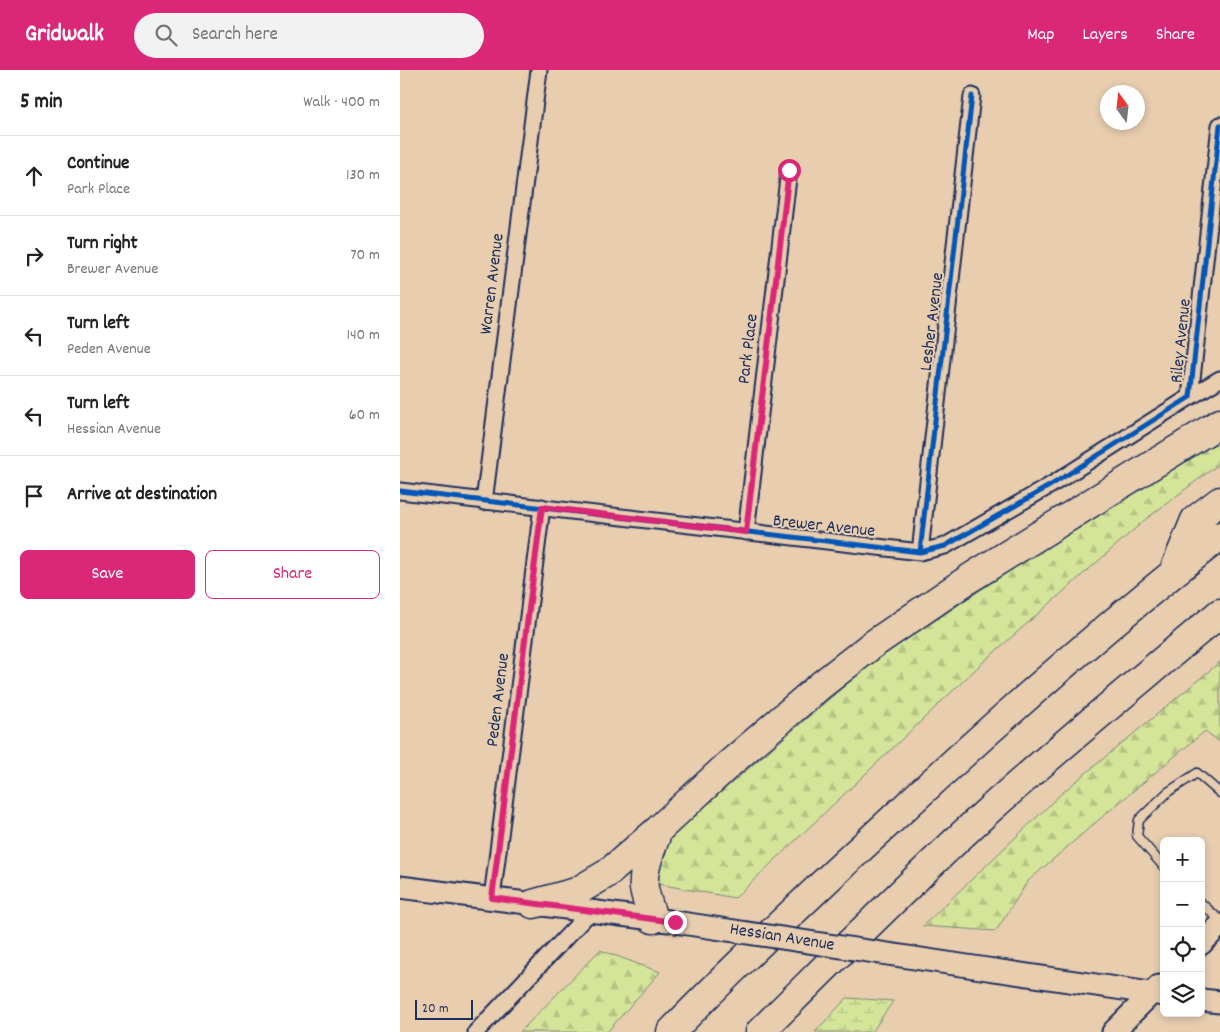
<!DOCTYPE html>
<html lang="en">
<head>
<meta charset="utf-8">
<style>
	:root { --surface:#fff; --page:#f2f2f2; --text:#222; --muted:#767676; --line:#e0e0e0; --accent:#db2777 }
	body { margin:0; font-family:Dekko,sans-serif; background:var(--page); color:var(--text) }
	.controls { position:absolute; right:15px; bottom:15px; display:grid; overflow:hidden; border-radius:8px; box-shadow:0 2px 8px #0003 }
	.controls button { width:45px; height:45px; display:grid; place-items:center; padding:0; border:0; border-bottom:1px solid var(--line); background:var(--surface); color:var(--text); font:25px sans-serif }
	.compass { position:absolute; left:700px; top:15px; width:45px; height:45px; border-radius:50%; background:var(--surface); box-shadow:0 2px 8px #0003; rotate:345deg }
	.scale { position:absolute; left:15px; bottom:12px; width:58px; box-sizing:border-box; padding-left:5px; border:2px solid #1b2f5e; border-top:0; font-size:14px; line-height:18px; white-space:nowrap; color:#1b2f5e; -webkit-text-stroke:4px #e8cdaf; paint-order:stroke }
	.stop { position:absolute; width:15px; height:15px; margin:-11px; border:4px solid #db2777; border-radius:50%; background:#fff }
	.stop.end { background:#db2777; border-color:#fff; box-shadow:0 1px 5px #0008 }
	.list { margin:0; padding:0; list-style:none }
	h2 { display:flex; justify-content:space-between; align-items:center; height:65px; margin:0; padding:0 20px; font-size:21px }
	h2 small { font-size:16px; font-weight:400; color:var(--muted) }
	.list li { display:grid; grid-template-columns:32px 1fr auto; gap:15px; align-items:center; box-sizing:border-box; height:80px; padding:0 20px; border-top:1px solid var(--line) }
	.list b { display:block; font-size:19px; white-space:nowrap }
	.list p { margin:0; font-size:16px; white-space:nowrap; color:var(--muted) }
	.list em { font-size:16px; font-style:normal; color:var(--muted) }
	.actions { display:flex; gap:10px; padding:15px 20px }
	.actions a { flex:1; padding:11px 0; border:1px solid var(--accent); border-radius:8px; text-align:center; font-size:18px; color:var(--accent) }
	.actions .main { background:var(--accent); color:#fff }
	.icon { flex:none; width:28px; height:28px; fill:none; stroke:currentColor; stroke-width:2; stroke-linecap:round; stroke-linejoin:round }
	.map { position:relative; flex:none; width:820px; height:962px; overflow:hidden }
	header { display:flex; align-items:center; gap:30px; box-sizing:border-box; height:70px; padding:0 25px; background:var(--accent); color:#fff }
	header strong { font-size:24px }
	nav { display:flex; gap:28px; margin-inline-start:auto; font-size:18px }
	.search { width:350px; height:45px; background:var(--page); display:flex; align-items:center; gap:12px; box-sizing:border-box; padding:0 18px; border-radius:28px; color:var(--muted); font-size:19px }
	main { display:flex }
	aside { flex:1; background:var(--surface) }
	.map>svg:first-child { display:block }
	.forest { fill:url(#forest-firs); stroke:#788a7b }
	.wetland { fill:url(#wetland-marsh); stroke:#788a7b }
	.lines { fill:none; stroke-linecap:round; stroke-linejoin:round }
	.lane-casing { stroke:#1b2f5e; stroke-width:11 }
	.street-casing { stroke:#1b2f5e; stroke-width:19 }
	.secondary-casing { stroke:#1b2f5e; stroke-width:25 }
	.highway-casing { stroke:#1b2f5e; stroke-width:31 }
	.lane { stroke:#e8cdaf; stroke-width:8 }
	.street { stroke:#e8cdaf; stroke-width:15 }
	.secondary { stroke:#e8cdaf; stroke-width:21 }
	.highway { stroke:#e8cdaf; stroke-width:28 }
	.secondary-bridge-casing { stroke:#1b2f5e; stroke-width:25; stroke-linecap:butt }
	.secondary-bridge { stroke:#e8cdaf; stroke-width:21 }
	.cycleway-casing { stroke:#e8cdaf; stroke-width:8 }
	.cycleway { stroke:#0057b8; stroke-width:5 }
	.route { stroke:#db2777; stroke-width:6 }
	.labels { text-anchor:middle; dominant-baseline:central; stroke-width:4; stroke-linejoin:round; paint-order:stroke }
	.street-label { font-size:18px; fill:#1b2f5e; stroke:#e8cdaf }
</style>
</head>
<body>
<header>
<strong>Gridwalk</strong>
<div class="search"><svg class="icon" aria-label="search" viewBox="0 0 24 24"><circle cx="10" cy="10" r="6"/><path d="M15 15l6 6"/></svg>Search here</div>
<nav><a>Map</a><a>Layers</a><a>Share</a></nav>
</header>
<main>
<aside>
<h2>5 min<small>Walk · 400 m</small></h2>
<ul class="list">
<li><svg class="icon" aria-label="ahead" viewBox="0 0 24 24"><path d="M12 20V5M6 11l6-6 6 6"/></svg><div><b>Continue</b><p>Park Place</p></div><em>130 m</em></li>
<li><svg class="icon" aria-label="right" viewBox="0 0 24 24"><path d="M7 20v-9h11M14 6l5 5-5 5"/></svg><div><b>Turn right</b><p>Brewer Avenue</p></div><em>70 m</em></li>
<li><svg class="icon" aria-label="left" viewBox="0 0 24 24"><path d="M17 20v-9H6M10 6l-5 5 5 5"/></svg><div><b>Turn left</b><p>Peden Avenue</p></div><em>140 m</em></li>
<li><svg class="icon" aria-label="left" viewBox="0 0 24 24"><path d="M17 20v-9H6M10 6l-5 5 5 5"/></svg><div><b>Turn left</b><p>Hessian Avenue</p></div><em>60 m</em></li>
<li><svg class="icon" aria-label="arrive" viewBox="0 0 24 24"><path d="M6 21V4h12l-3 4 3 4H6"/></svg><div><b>Arrive at destination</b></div></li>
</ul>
<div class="actions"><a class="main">Save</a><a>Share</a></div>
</aside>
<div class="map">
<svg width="820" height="962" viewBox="0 0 820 962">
	<defs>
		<pattern id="forest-firs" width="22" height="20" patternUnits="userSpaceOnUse" patternTransform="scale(1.25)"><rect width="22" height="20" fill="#d4e498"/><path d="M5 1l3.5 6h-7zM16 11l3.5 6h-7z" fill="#b5c485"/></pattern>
		<pattern id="wetland-marsh" width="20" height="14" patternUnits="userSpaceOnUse" patternTransform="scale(1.25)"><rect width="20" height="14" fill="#d4e498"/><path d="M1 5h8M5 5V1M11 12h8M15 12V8" fill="none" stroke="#b5c485"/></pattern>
	</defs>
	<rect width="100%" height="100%" fill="#e8cdaf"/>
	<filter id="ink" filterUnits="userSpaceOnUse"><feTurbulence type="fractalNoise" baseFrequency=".02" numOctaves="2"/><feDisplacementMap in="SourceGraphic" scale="10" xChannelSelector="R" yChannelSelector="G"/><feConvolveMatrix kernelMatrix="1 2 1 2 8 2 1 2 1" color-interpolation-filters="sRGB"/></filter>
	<g filter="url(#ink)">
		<path class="forest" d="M820,374V393L746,449L582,593L335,828L258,814L257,785L277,760L470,594L645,477L805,377Z
			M820,592V672L805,661L702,747L628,811L596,861L523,856L662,723Z
			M200,880L260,902L207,962H120Z"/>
		<path class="wetland" d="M447,928L493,931L472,962H415Z"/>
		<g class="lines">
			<g class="lane-casing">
				<path id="lane" d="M764,797L737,766L739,750L768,722L797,703L820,723
					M801,833L820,850"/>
			</g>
			<g class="street-casing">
				<path id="street" d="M790,327L820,309
					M0,421L520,482L545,476L651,415L790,327L820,55
					M84,432L139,0
					M346,462L389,100
					M520,482L572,26
					M92,828L142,437
					M76,962L190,842"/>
			</g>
			<g class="secondary-casing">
				<path id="secondary" d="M0,817L268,851
					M801,874L820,855
					M594,900L764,925
					M801,930L820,932
					M713,962L759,916"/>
			</g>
			<g class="highway-casing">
				<path id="highway" d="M774,501L795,450L820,431
					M133,834L176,822L208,803L258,760L328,695L421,615L472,575L570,508L820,353
					M253,849C250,839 246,829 244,818C242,798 252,778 258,760
					M271,962C340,891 413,822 486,755C593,655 704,557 820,466
					M360,962C436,887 510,812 589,740C664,673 742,608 820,543"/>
			</g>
			<use href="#lane" class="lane"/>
			<use href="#street" class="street"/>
			<use href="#secondary" class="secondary"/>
			<use href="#highway" class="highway"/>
			<g class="secondary-bridge-casing">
				<path id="secondary-bridge" d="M275,852L594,900"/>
			</g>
			<use href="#secondary-bridge" class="secondary-bridge"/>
			<g class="cycleway-casing">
				<path id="cycleway" d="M0,421L520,482L545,476L651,415L790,327L820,55
					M520,482L572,26"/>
			</g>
			<use href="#cycleway" class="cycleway"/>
		</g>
	</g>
	<g class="lines" filter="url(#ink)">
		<path class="route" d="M275,852L92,828L142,437L346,462L389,100"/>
	</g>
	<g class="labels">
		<g class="street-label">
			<text transform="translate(93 214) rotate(-83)">Warren Avenue</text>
			<text transform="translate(533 252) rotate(-83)">Lesher Avenue</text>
			<text transform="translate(782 271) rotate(-84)">Riley Avenue</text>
			<text transform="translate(349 279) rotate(-83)">Park Place</text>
			<text transform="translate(424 457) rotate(6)">Brewer Avenue</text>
			<text transform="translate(99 630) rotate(-83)">Peden Avenue</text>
			<text transform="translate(382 868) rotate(9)">Hessian Avenue</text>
		</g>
	</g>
</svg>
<div class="controls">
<button>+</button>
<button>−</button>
<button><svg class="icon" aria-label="locate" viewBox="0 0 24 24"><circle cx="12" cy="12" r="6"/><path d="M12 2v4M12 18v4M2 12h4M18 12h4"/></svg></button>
<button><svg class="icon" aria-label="layers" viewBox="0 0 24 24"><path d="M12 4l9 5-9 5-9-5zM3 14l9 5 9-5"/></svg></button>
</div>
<svg class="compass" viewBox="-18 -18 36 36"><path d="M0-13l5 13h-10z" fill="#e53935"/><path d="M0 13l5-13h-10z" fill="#767676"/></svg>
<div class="scale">20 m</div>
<div class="stop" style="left:389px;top:100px"></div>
<div class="stop end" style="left:275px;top:852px"></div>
</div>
</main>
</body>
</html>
